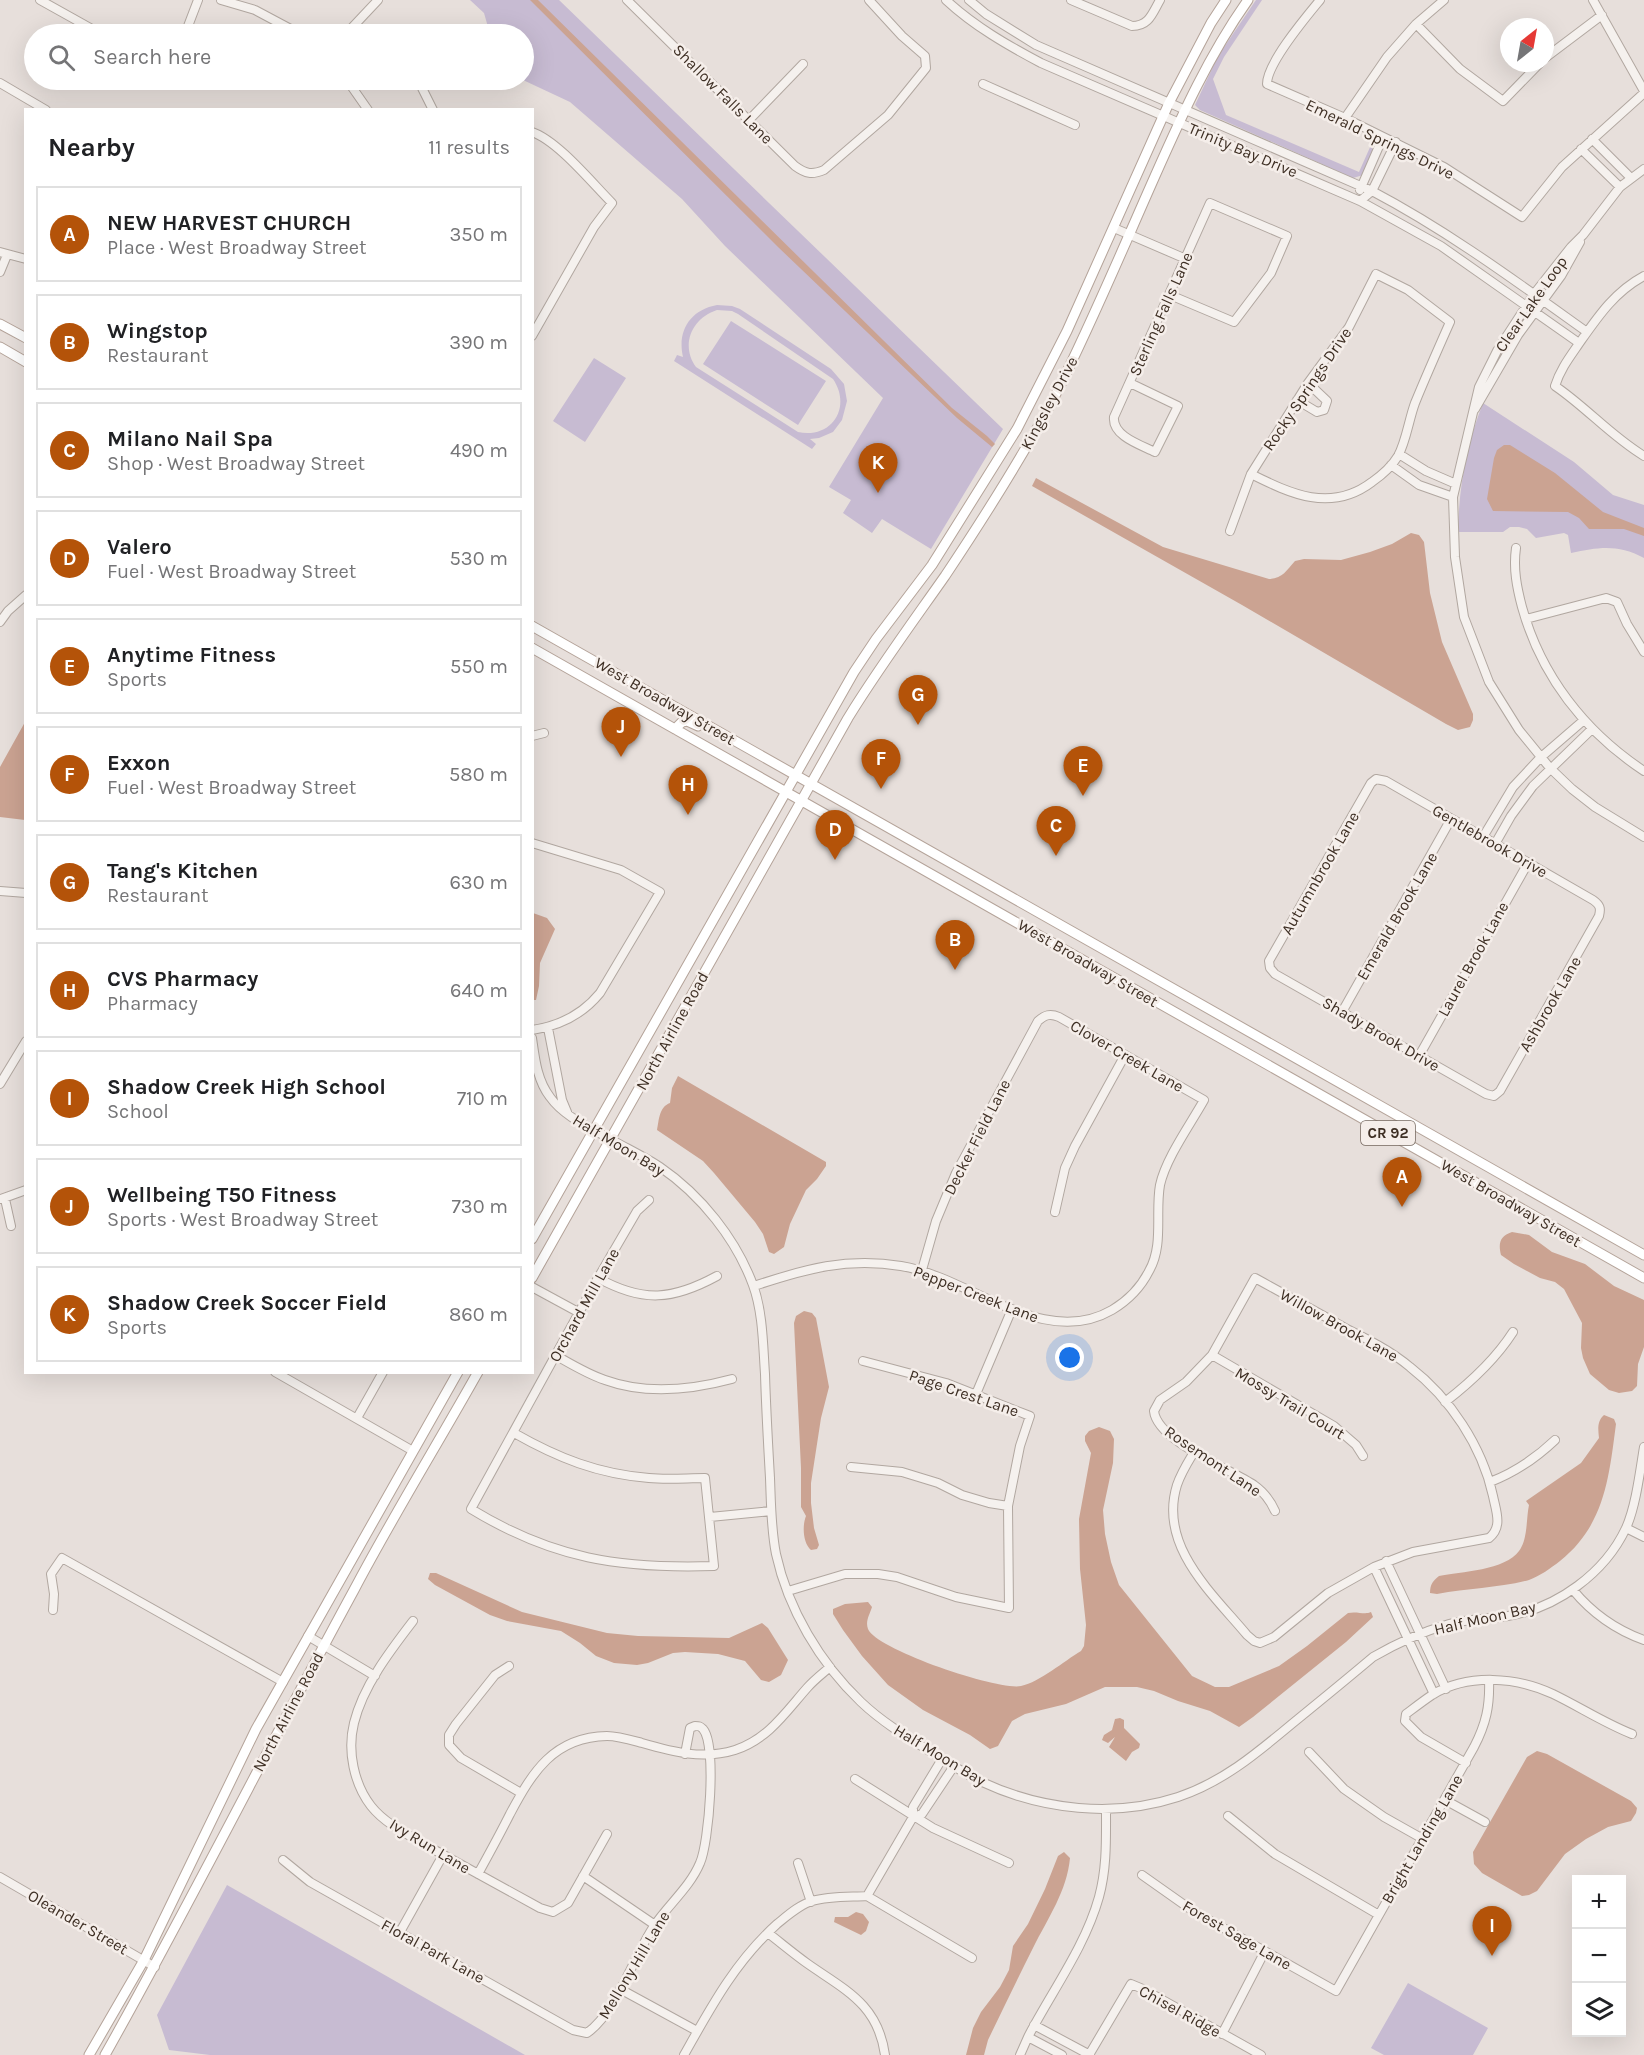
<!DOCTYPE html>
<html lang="en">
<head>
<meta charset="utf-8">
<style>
	:root { --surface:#fff; --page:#f6f6f6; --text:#202124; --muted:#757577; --line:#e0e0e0; --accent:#b45309 }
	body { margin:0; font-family:Karla,sans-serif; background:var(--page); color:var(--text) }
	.controls { position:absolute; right:18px; bottom:18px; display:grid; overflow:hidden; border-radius:0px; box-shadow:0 6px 24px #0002 }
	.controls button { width:54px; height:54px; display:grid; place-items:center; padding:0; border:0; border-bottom:2px solid var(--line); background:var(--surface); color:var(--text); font:30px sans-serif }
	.compass { position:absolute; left:1500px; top:18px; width:54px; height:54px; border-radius:50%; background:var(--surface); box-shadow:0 6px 24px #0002; rotate:31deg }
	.you { position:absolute; left:1070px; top:1358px; width:21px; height:21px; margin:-15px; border:4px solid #fff; border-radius:50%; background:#1a73e8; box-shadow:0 0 0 9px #1a73e833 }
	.badge { display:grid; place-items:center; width:39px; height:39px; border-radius:50%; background:var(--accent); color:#fff; font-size:20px; font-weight:700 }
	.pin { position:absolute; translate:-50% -50px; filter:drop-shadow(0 2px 3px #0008) }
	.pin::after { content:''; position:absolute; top:32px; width:21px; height:18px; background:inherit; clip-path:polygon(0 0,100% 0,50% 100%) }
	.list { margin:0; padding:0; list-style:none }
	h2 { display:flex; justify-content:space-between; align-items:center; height:78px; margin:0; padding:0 24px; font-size:26px }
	h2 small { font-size:20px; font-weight:400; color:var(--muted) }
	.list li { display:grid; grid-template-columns:39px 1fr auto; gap:18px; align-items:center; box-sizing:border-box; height:96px; margin:0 12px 12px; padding:0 12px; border:2px solid var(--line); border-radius:0px }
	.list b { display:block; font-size:22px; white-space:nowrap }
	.list p { margin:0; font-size:20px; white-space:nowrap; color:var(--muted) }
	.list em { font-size:20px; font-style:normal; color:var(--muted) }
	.icon { flex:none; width:33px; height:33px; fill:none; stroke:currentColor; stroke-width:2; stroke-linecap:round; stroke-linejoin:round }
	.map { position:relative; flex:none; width:1644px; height:2055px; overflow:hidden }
	.search { position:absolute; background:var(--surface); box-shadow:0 6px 24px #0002; left:24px; top:24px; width:510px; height:66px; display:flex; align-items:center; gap:15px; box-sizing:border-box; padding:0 21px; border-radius:33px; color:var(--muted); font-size:22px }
	.panel { position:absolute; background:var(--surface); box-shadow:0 6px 24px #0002; left:24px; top:108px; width:510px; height:1266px; border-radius:0px }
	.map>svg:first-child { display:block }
	.green { fill:#c7bbd2; fill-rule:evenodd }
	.water { fill:#cba392 }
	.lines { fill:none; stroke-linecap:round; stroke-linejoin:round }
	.minor-casing { stroke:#b1a7a0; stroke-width:10 }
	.major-casing { stroke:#b4a399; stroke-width:11 }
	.minor { stroke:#f5f1ee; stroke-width:8 }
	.major { stroke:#fff; stroke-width:9 }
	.labels { text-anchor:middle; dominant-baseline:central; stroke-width:5; stroke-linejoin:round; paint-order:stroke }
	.shield { fill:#f5eeea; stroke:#75685f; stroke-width:1.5 }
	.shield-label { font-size:15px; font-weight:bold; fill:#3e2f24 }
	.street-label { font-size:16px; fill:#3e2f24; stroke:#f5eeea }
</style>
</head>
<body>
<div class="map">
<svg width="1644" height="2055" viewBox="0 0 1644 2055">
	<rect width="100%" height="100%" fill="#e7dfdb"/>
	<path class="green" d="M470,0H559L1003,429L931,549L882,519L872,533L843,513L851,500L829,487L883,398L725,246L682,199L570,102L523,80L524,34H490L484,13Z
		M1256,0H1262L1224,57L1213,79L1226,115L1359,172L1375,136L1379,139L1363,175L1353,178L1200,110L1195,105L1218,56Z
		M717,305L732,306L740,309L831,369L844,384L847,401L842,420L833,432L819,438L810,439L816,444L812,449L674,361L677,355L683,357C677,331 690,310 717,305ZM717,310L732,311L738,314L833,379C852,407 832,439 798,432L696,367C680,345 692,318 717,310Z
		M731,321L826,381L798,425L703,364Z
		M594,358L626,378L585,442L553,421Z
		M1483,403L1574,462L1613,495L1644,505V558C1618,544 1599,547 1571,553L1568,535L1564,533L1536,538L1527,529L1519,527H1510L1503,532H1458C1459,487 1466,446 1483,403Z
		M227,1885L525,2055H210L169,2050L157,2015Z
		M1408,1983L1488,2028L1473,2055H1384L1371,2048Z"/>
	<path class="water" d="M530,0H538L952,408L987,436L995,444L992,447L957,418L778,247Z
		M1504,445H1510L1555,473L1603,512L1644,528V536L1624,529H1589L1579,518L1568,512L1493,511L1487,499L1494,458L1497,450Z
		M1036,478L1163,547L1269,579C1283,578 1286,571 1295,561L1304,559L1341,560L1370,552L1392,544L1411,533L1419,535L1424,542L1430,593L1442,642L1473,714V720L1470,727L1458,730L1446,724L1242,605L1032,486Z
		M25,722V820L0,817V767Z
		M533,913L547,918L555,929L540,963L539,986L536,1000H532Z
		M678,1076L826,1162V1166L817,1179L806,1190L790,1224L784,1247L774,1254L769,1252L763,1234L755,1222L714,1173L703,1161L657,1130C659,1120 659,1107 670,1103L672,1088Z
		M1512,1232L1529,1235L1552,1252L1585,1264L1614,1286L1644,1300V1347L1638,1364L1637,1386L1632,1391L1619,1393L1609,1390L1590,1374L1583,1358L1581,1348L1582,1323L1564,1289L1555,1282L1540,1278L1514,1264L1501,1255C1498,1243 1500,1236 1512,1232Z
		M804,1311L812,1313L816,1318L829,1387L821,1418L811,1483V1503L814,1528L819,1545L817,1549L811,1550C803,1543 802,1526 806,1516L801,1507V1468L794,1323L796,1316Z
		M1604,1415L1614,1419L1616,1424C1609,1477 1605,1525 1560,1561C1551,1568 1540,1576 1529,1580C1499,1588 1468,1588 1437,1594L1430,1593C1430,1584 1433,1581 1439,1576C1460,1572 1506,1570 1519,1551C1528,1539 1526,1519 1529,1505L1526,1501L1581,1463L1599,1438C1598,1429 1597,1421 1604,1415Z
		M1099,1427L1110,1431L1114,1439L1113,1463L1103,1510L1105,1534L1111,1562L1119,1585L1192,1676L1215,1687H1229L1279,1666L1307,1646L1348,1613C1357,1611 1365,1615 1371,1612L1373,1617L1346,1642L1253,1717L1239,1727L1210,1711L1178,1701L1154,1691L1137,1687H1105L1066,1704L1025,1714L1012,1721L998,1746L990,1749L970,1735L923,1710L888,1685L862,1656L843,1630L833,1614V1609L845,1604L868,1602L872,1607C870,1614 865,1621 868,1629C877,1650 999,1691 1021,1686C1040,1682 1064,1661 1081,1651L1084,1646L1086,1625L1080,1569L1079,1519L1091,1453L1085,1441V1436L1089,1431Z
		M430,1573H436L522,1612L607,1633L638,1636L729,1638L762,1623L768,1628L788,1660L781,1675L769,1682L761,1680L745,1661L718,1654L685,1652L673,1653L648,1663L637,1665L614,1663L596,1656L580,1643L561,1631L507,1621L490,1615L435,1585L428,1579Z
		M1120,1718L1124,1720V1728L1140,1744L1139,1748L1132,1752L1126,1761L1109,1747L1115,1737L1108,1743L1102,1740L1104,1735L1112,1730L1115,1719Z
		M1537,1751L1547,1754L1631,1801L1637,1808L1636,1813L1631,1821L1608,1827L1586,1839L1565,1854L1537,1891L1529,1895L1522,1896L1482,1873L1474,1864L1473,1852L1527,1757Z
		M1064,1852L1070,1858C1067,1891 1048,1918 1033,1948C1018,1978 1003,2009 988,2040L984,2055H966L973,2028L981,2012L1000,1987L1009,1970L1013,1946L1028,1924L1045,1889L1058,1856Z
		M856,1912L863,1914L869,1922L866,1931L861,1935L834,1922L835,1917H848Z"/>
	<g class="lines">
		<g class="minor-casing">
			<path id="minor" d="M40,0L101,34
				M221,0L255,10L300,34
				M627,0L795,166C806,174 812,175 824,170L888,115L926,68L925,56L902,36L869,0
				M946,0C974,26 1007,45 1041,63L1360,201L1441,246L1579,343
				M969,0L986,14L1036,45L1372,191C1448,231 1517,282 1587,332
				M1071,0L1132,26C1149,26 1152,14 1160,0
				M1320,0C1306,17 1267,63 1267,84L1345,118L1444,167L1522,217L1562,167L1644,93
				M1593,0L1644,91
				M1416,24L1460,69L1503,101L1540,63
				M185,34L198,0
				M346,34L378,0
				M1545,58L1602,15
				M347,80L368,110
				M418,80L433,110
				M0,83L46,110
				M983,84L1075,125
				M1345,118L1387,57L1416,24L1444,0
				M749,120L803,64
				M532,132C558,141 592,183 612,203L594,227L532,336
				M1592,139L1631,178
				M1581,149L1620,187
				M1644,169L1620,187L1583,235L1571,247L1534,294L1497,351L1479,387L1453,497L1455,557L1464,617L1489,682L1519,730L1550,768L1572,789L1595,807L1644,837
				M1360,190L1383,137
				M1360,201L1372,191L1396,142
				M1114,228L1186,259
				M0,252L26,259
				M0,272L7,255
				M1644,276C1614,292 1597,318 1578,345C1569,358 1560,370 1555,386C1586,407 1612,437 1644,456
				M1130,383L1178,406L1155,452C1141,445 1112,436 1114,417L1210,203L1287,236L1271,273L1234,322L1170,295
				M1297,400L1317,412L1324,410L1327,401L1308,383
				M1475,409L1518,335L1561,276L1580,242
				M1399,454L1426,471L1456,484
				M1391,465L1419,485L1453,497
				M1230,531L1251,474L1308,383L1349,327L1376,274L1408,290L1450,322C1438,349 1426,376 1415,403C1409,419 1406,442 1398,456C1392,466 1382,475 1372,482C1331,513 1291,494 1251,474
				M1516,548C1513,569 1517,588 1522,607C1541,676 1585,732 1644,771
				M1526,619L1606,598L1617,602L1627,624L1644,652
				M0,622L8,611L26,595
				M532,736L544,733
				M1376,779L1386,781L1593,900C1600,905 1601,908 1599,916L1500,1091L1494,1096L1486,1094L1275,974L1270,968L1269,961L1371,783Z
				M1483,837L1513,787L1540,758L1584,720
				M532,843L621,870L660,892L600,993C582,1015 560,1026 532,1030
				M1495,844L1511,816L1533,786L1592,729
				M0,891L26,893
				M1342,1012L1451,819
				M548,1028L562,1100L567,1112
				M532,1038C535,1059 537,1080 550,1097C564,1117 591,1128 612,1140C628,1149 645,1157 660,1167C701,1195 736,1239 753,1285C763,1312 763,1346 765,1374C766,1409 768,1443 770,1478C771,1503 771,1529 776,1554C788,1609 820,1663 861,1702C881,1721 905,1736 928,1750C946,1761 963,1773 982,1782C1042,1810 1114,1818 1178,1797C1223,1782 1257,1753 1293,1723C1320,1701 1347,1679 1373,1657C1397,1643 1422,1632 1449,1624C1468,1619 1489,1619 1508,1616C1557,1608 1605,1573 1626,1528C1636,1506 1640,1471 1644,1447
				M1419,1056L1528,863
				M0,1084L26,1041
				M1,1199L26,1190
				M5,1199L11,1226
				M1055,1212L1065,1168L1075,1146L1125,1055
				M598,1278C643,1303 673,1300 717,1276
				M754,1286C805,1269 847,1257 901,1266C970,1277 1043,1350 1112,1310C1127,1301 1141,1287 1149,1271C1164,1245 1155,1213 1160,1185C1166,1158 1190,1125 1204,1100L1059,1017C1050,1013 1045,1015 1038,1021L956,1173L936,1221L922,1270
				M532,1287L578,1312
				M555,1355C571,1364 587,1374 605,1380C646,1395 691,1390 732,1379
				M1212,1355L1334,1426L1356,1445L1363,1456
				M275,1372L413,1451
				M976,1394L1012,1309
				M1445,1402C1471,1382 1495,1360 1513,1332
				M357,1418L383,1372
				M514,1433C558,1458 598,1474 649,1478C668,1480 687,1478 705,1478L714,1566C620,1569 553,1559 471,1509L598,1278L637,1211L649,1200
				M1194,1452C1188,1462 1181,1473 1177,1485C1158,1546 1212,1593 1247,1635L1254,1641L1260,1643L1274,1637L1328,1593L1374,1567L1413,1552L1489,1538C1503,1527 1496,1511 1493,1496C1482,1446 1450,1398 1410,1367C1391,1351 1369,1340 1347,1329C1317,1312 1286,1295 1255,1278L1212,1355L1186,1382L1160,1400L1154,1411C1157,1441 1230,1469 1254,1485C1264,1492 1270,1500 1275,1511
				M851,1467L902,1472L938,1483L962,1495L989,1503L1008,1506
				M1490,1482C1516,1472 1535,1459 1555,1440
				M710,1517L771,1511
				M1626,1528L1644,1537
				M1386,1561L1446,1689
				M1374,1567L1434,1694
				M1573,1590C1592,1613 1616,1630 1644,1640
				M788,1591L845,1574H878L897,1577L956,1597L1009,1608L1008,1506L1020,1446L1030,1416L946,1383L863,1361
				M53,1610L54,1594L51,1574L62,1558L283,1682
				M413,1621C390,1651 363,1686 354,1723C347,1751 354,1784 371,1806C386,1825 411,1836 431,1848C467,1868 503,1888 540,1908L553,1912L568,1903L607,1834
				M308,1636L375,1676
				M509,1666L495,1675L456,1724L449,1735V1745L461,1758L521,1793
				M1309,1752L1344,1789L1384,1817L1423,1839
				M1466,1763L1421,1737L1405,1721L1406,1714C1414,1708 1423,1701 1432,1695C1468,1673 1517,1677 1553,1694C1580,1707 1604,1723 1632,1734
				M855,1779L933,1828L1009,1863
				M1445,1800L1485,1822
				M1228,1816L1275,1854L1379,1915
				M913,1817L922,1814L954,1766
				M283,1860L310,1882L555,2020L573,2030L587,2033C617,2012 633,1957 654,1926C668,1905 690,1887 700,1863C709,1843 717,1745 703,1729C700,1726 699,1726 695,1726L690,1728L685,1754
				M798,1863L811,1902
				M478,1874C489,1854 500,1834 510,1814C532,1773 553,1737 607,1736C618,1736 631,1740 642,1743C673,1752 703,1760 735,1750C768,1739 785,1713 807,1688C814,1680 822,1674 830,1667
				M1142,1875L1193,1911L1336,1991L1474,1747C1486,1724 1490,1706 1489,1680
				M583,1876L655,1925
				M0,1877L155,1967
				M867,1896L913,1817V1807L942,1759
				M867,1896L972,1958
				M400,1932L443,1855
				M768,1933C781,1943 794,1954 808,1964C845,1990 878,2004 885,2055
				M620,1989L697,2031
				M1034,2025L1090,2055
				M1222,2034L1265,1951
				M1028,2037L1062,2055
				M684,2055C711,2007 735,1962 777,1924C787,1916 799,1905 812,1901C829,1896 849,1897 867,1896
				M1020,2055L1028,2037C1052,1991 1085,1947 1099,1897C1107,1868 1106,1839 1106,1810
				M1089,2055L1131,1984L1143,1989L1261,2055"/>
		</g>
		<g class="major-casing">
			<path id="major" d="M0,324L26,338
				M0,347L26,362
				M532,626L1644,1255
				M532,648L1644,1278
				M675,729L682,722L687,721L698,726
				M532,1239L854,672L876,639L932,565L1017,429L1067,331L1169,103L1211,23L1226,0
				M532,1278L848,718C878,669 912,623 945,576C985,516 1024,455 1058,390C1093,320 1123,248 1155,176C1182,115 1209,55 1248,0
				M89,2055L144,1960L256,1729L458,1372
				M105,2055C191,1902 270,1744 354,1590C393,1516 437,1445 478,1372"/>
		</g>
		<use href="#minor" class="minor"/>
		<use href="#major" class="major"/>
	</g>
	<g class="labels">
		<rect class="shield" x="1361" y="1121" width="54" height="24" rx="4.5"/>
		<g class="shield-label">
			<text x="1388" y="1133">CR 92</text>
		</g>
		<g class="street-label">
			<text transform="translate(723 94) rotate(45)">Shallow Falls Lane</text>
			<text transform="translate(1380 139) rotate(26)">Emerald Springs Drive</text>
			<text transform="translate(1243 150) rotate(23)">Trinity Bay Drive</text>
			<text transform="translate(1531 304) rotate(-55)">Clear Lake Loop</text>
			<text transform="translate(1161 314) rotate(-66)">Sterling Falls Lane</text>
			<text transform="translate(1307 389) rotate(-56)">Rocky Springs Drive</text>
			<text transform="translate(1049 403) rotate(-62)">Kingsley Drive</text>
			<text transform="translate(665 701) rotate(30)">West Broadway Street</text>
			<text transform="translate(1490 841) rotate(30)">Gentlebrook Drive</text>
			<text transform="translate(1320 873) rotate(-60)">Autumnbrook Lane</text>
			<text transform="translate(1397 916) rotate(-60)">Emerald Brook Lane</text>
			<text transform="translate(1473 959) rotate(-61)">Laurel Brook Lane</text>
			<text transform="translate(1088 963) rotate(30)">West Broadway Street</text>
			<text transform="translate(1550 1004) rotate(-60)">Ashbrook Lane</text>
			<text transform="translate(672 1031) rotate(-61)">North Airline Road</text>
			<text transform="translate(1381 1034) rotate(30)">Shady Brook Drive</text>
			<text transform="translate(1127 1056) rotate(30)">Clover Creek Lane</text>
			<text transform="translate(977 1137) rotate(-63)">Decker Field Lane</text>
			<text transform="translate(619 1145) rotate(31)">Half Moon Bay</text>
			<text transform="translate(1511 1203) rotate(30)">West Broadway Street</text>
			<text transform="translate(976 1294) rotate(21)">Pepper Creek Lane</text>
			<text transform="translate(584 1305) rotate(-61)">Orchard Mill Lane</text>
			<text transform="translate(1339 1325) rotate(29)">Willow Brook Lane</text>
			<text transform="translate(964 1393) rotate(19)">Page Crest Lane</text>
			<text transform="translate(1290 1403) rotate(31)">Mossy Trail Court</text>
			<text transform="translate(1213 1461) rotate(34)">Rosemont Lane</text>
			<text transform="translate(1485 1618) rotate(-13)">Half Moon Bay</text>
			<text transform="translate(288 1712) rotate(-62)">North Airline Road</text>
			<text transform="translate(940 1755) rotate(31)">Half Moon Bay</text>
			<text transform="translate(1422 1839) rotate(-60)">Bright Landing Lane</text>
			<text transform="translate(430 1846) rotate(31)">Ivy Run Lane</text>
			<text transform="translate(78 1922) rotate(30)">Oleander Street</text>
			<text transform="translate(1237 1935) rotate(30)">Forest Sage Lane</text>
			<text transform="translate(433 1951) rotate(29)">Floral Park Lane</text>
			<text transform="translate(634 1965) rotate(-59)">Mellony Hill Lane</text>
			<text transform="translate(1180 2011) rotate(29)">Chisel Ridge</text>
		</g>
	</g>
</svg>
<div class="controls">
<button>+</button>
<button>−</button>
<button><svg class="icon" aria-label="layers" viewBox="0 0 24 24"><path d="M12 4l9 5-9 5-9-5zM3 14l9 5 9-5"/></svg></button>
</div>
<svg class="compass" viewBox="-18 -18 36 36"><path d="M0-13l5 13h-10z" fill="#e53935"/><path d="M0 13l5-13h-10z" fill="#757577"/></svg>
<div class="you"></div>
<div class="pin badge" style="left:1402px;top:1207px">A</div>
<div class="pin badge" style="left:955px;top:970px">B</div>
<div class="pin badge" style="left:1056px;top:856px">C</div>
<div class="pin badge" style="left:835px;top:860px">D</div>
<div class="pin badge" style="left:1083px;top:796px">E</div>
<div class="pin badge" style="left:881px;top:789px">F</div>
<div class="pin badge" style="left:918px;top:725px">G</div>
<div class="pin badge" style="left:688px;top:815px">H</div>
<div class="pin badge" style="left:1492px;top:1956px">I</div>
<div class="pin badge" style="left:621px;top:757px">J</div>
<div class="pin badge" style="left:878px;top:493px">K</div>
<div class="search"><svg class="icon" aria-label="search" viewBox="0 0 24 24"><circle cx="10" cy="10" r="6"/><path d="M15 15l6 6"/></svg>Search here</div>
<section class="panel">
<h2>Nearby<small>11 results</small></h2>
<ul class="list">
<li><span class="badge">A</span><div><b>NEW HARVEST CHURCH</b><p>Place · West Broadway Street</p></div><em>350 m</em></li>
<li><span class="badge">B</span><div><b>Wingstop</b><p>Restaurant</p></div><em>390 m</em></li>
<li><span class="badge">C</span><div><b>Milano Nail Spa</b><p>Shop · West Broadway Street</p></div><em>490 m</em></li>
<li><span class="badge">D</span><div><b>Valero</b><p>Fuel · West Broadway Street</p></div><em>530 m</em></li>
<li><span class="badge">E</span><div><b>Anytime Fitness</b><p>Sports</p></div><em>550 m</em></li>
<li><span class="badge">F</span><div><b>Exxon</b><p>Fuel · West Broadway Street</p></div><em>580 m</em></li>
<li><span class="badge">G</span><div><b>Tang's Kitchen</b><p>Restaurant</p></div><em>630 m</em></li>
<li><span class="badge">H</span><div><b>CVS Pharmacy</b><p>Pharmacy</p></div><em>640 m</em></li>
<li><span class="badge">I</span><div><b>Shadow Creek High School</b><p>School</p></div><em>710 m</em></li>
<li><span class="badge">J</span><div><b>Wellbeing T50 Fitness</b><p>Sports · West Broadway Street</p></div><em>730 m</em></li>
<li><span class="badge">K</span><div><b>Shadow Creek Soccer Field</b><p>Sports</p></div><em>860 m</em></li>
</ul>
</section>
</div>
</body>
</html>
